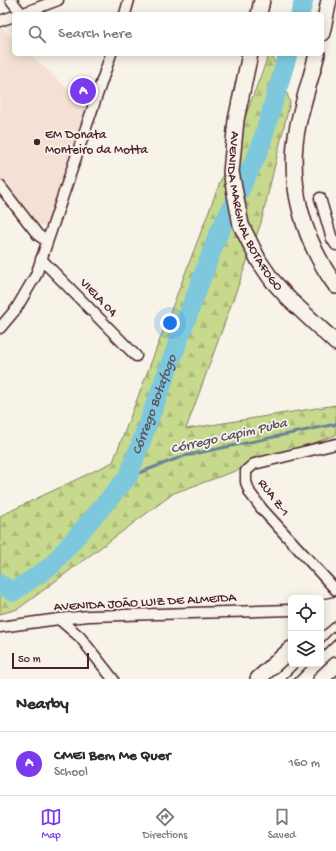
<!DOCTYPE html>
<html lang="en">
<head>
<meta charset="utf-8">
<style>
	:root { --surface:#fff; --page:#f7f7f7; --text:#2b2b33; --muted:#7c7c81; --line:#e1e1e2; --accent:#7c3aed }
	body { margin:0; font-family:"Gochi Hand",sans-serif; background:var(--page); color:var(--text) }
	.controls { position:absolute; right:12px; bottom:12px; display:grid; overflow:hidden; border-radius:6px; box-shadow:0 2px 10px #0003 }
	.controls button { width:36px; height:36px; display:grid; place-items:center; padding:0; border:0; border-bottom:1px solid var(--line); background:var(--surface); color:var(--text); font:20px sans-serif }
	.scale { position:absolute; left:12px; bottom:10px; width:77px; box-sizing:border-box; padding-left:4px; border:2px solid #4a1f2b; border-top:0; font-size:11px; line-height:14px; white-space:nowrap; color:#4a1f2b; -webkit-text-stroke:3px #f7f3e8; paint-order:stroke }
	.you { position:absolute; left:170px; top:323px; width:14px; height:14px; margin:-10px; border:3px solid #fff; border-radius:50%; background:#1a73e8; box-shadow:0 0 0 6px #1a73e833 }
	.badge { display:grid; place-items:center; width:26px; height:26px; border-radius:50%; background:var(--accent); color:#fff; font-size:13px; font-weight:700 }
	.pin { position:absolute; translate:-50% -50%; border:2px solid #fff; box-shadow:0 1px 4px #0006 }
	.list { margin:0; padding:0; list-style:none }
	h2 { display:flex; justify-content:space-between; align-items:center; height:52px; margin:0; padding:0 16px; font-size:17px }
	h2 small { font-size:13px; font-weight:400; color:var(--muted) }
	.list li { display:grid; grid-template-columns:26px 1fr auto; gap:12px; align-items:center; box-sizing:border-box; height:64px; padding:0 16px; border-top:1px solid var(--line) }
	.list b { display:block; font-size:15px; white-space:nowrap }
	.list p { margin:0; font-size:13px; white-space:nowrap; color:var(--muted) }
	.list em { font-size:13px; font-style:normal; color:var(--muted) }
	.icon { flex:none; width:22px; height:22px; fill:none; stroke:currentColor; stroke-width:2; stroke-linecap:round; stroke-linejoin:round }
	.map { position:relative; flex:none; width:336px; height:679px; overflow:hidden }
	.search { position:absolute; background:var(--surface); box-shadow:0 2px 10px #0003; left:12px; right:12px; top:12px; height:44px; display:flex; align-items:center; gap:10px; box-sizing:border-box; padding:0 14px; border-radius:6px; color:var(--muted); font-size:15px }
	.sheet { height:116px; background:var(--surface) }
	nav { display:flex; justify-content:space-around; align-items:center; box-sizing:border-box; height:56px; border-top:1px solid var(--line); background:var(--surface); font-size:11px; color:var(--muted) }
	nav a { display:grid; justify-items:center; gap:2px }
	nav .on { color:var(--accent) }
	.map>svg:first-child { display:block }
	.built { fill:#f4e0d4 }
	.forest { fill:url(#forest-firs); stroke:#887c5c }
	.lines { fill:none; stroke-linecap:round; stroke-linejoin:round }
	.stream { stroke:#698496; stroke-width:3 }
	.river { stroke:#7ec8de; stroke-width:19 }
	.service-casing { stroke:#4a1f2b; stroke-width:8 }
	.minor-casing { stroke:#4a1f2b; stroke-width:13 }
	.primary-casing { stroke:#4a1f2b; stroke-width:18 }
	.service { stroke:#f7f3e8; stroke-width:5 }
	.minor { stroke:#f7f3e8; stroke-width:10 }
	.primary { stroke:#f7f3e8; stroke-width:15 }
	.poi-dot { fill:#4a1f2b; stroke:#f7f3e8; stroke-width:1.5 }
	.labels { text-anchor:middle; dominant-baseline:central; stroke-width:3.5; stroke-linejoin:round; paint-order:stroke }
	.poi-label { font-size:13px; fill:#4a1f2b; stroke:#f7f3e8; text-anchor:start }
	.street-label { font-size:13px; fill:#4a1f2b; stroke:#f7f3e8 }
	.water-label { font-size:14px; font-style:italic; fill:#5a5261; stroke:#f7f3e8 }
</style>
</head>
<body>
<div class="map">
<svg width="336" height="679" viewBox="0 0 336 679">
	<defs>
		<pattern id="forest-firs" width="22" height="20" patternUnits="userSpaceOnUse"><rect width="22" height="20" fill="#c6d98d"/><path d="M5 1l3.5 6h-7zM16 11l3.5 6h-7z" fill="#acba7a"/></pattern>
	</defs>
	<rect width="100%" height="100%" fill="#f7f3e8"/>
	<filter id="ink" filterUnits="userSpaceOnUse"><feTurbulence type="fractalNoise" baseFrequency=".025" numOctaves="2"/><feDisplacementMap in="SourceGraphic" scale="8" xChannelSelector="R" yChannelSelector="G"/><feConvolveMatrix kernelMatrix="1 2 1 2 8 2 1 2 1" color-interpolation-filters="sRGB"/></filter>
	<g filter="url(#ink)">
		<path class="built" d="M0,26L14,39V54H30L86,106L48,225L37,226L0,179Z"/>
		<path class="forest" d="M269,54H272L290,102L261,223L186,429L336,405V435L174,493L18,609L0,614V516L113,462Z"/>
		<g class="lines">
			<path class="stream" d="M128,477L184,456L336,424"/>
			<g class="river">
				<path d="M300,14L304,0"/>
				<path id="s1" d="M0,584L13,592L51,566L128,477L217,237L259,151L288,54"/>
			</g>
			<g class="service-casing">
				<path id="service" d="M321,649L336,634
					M290,679L305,664"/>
			</g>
			<g class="minor-casing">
				<path id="minor" d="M11,0L22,14
					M21,14L58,0
					M125,14L129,0
					M0,21L14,16
					M0,186L38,235L47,241
					M320,198L332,239L336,245
					M41,259L136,356
					M0,328L16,309L36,275L111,54
					M336,444L254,464L246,471V482L250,493L262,509L336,590
					M321,605L336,602
					M59,619L80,637L113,679
					M0,627L59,619L89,616L291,610"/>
			</g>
			<g class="primary-casing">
				<g id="primary">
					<path d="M259,14L262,0"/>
					<path d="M322,33L329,0"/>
					<path id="s2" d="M250,54L236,120L231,172L241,225L259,261L272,280L289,299L336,343"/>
					<path d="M317,54C311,78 303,101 298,125C286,181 303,240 336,286"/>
					<path d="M321,622L336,609"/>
					<path d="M258,679L291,649"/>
					<path d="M321,679L336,665"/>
				</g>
			</g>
			<use href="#service" class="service"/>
			<use href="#minor" class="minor"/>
			<use href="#primary" class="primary"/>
		</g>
	</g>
	<circle class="poi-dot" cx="37" cy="142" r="4"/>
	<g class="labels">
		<g class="poi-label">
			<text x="45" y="135">EM Donata<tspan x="45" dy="15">Monteiro da Motta</tspan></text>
		</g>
		<g class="street-label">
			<text stroke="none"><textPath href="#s2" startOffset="164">AVENIDA MARGINAL BOTAFOGO</textPath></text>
			<text transform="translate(98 298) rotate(46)">VIELA 04</text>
			<text transform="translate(273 498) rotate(53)">RUA Z-1</text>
			<text transform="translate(145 603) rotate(-3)">AVENIDA JOÃO LUIZ DE ALMEIDA</text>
		</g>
		<g class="water-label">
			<text stroke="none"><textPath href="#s1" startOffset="256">Córrego Botafogo</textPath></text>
			<text transform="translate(229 437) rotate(-13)">Córrego Capim Puba</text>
		</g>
	</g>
</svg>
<div class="controls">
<button><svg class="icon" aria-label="locate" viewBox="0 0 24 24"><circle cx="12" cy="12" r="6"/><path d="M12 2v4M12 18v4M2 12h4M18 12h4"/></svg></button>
<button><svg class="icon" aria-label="layers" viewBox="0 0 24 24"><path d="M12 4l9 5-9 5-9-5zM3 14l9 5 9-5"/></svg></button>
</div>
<div class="scale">50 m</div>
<div class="you"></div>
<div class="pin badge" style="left:83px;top:91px">A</div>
<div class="search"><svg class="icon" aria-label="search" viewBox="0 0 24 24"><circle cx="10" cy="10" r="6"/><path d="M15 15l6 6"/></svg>Search here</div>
</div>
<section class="sheet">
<h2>Nearby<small></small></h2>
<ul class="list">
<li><span class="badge">A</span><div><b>CMEI Bem Me Quer</b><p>School</p></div><em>160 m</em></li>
</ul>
</section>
<nav>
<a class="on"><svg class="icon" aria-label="map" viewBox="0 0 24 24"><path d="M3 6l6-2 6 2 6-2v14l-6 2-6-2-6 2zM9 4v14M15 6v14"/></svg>Map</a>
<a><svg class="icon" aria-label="directions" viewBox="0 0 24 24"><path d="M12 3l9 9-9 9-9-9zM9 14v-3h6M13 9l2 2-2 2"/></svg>Directions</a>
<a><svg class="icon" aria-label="saved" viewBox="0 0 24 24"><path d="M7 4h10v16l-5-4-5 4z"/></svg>Saved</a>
</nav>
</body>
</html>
